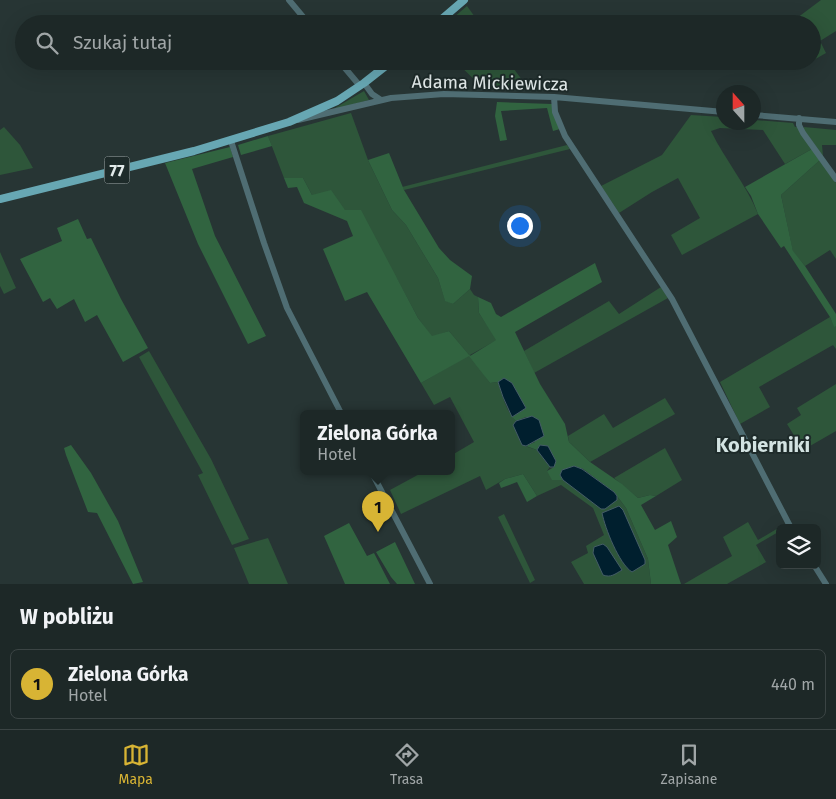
<!DOCTYPE html>
<html lang="pl">
<head>
<meta charset="utf-8">
<style>
	:root { --surface:#1d2827; --page:#2a3433; --text:#f1f3f6; --muted:#a0a6a7; --line:#3b4444; --accent:#d8b434 }
	body { margin:0; font-family:"Fira Sans",sans-serif; background:var(--page); color:var(--text) }
	.controls { position:absolute; right:15px; bottom:15px; display:grid; overflow:hidden; border-radius:8px; box-shadow:0 5px 20px #0002 }
	.controls button { width:45px; height:45px; display:grid; place-items:center; padding:0; border:0; border-bottom:1px solid var(--line); background:var(--surface); color:var(--text); font:25px sans-serif }
	.compass { position:absolute; left:716px; top:85px; width:45px; height:45px; border-radius:50%; background:var(--surface); box-shadow:0 5px 20px #0002; rotate:339deg }
	.you { position:absolute; left:519px; top:225px; width:18px; height:18px; margin:-12px; border:4px solid #fff; border-radius:50%; background:#1a73e8; box-shadow:0 0 0 8px #1a73e833 }
	.badge { display:grid; place-items:center; width:32px; height:32px; border-radius:50%; background:var(--accent); color:#111; font-size:16px; font-weight:700 }
	.pin { position:absolute; translate:-50% -41px; filter:drop-shadow(0 1px 2px #0008) }
	.pin::after { content:''; position:absolute; top:26px; width:18px; height:15px; background:inherit; clip-path:polygon(0 0,100% 0,50% 100%) }
	.popup { position:absolute; left:300px; top:410px; width:155px; height:65px; box-sizing:border-box; display:grid; place-content:center; border-radius:8px; background:var(--surface); filter:drop-shadow(0 1px 4px #0005); font-size:16px; white-space:nowrap; color:var(--muted) }
	.popup b { font-size:19px; color:var(--text) }
	.popup::after { content:''; position:absolute; left:50%; top:100%; margin-left:-10px; border:10px solid transparent; border-top-color:var(--surface) }
	.list { margin:0; padding:0; list-style:none }
	h2 { display:flex; justify-content:space-between; align-items:center; height:65px; margin:0; padding:0 20px; font-size:21px }
	h2 small { font-size:16px; font-weight:400; color:var(--muted) }
	.list li { display:grid; grid-template-columns:32px 1fr auto; gap:15px; align-items:center; box-sizing:border-box; height:70px; margin:0 10px 10px; padding:0 10px; border:1px solid var(--line); border-radius:8px }
	.list b { display:block; font-size:19px; white-space:nowrap }
	.list p { margin:0; font-size:16px; white-space:nowrap; color:var(--muted) }
	.list em { font-size:16px; font-style:normal; color:var(--muted) }
	.icon { flex:none; width:28px; height:28px; fill:none; stroke:currentColor; stroke-width:2; stroke-linecap:round; stroke-linejoin:round }
	.map { position:relative; flex:none; width:836px; height:584px; overflow:hidden }
	.search { position:absolute; background:var(--surface); box-shadow:0 5px 20px #0002; left:15px; right:15px; top:15px; height:55px; display:flex; align-items:center; gap:12px; box-sizing:border-box; padding:0 18px; border-radius:28px; color:var(--muted); font-size:19px }
	.sheet { height:145px; background:var(--surface) }
	nav { display:flex; justify-content:space-around; align-items:center; box-sizing:border-box; height:70px; border-top:1px solid var(--line); background:var(--surface); font-size:14px; color:var(--muted) }
	nav a { display:grid; justify-items:center; gap:2px }
	nav .on { color:var(--accent) }
	.map>svg:first-child { display:block }
	.green { fill:#2e563a }
	.forest { fill:#316440 }
	.water { fill:#001f2e; stroke:#445c66 }
	.lines { fill:none; stroke-linecap:round; stroke-linejoin:round }
	.minor { stroke:#4f6d73; stroke-width:6 }
	.major { stroke:#67a7b3; stroke-width:8 }
	.labels { text-anchor:middle; dominant-baseline:central; stroke-width:4; stroke-linejoin:round; paint-order:stroke }
	.shield { fill:#1e2b2a; stroke:#a7b1b0; stroke-width:1 }
	.shield-label { font-size:16px; font-weight:bold; fill:#e2eaea }
	.street-label { font-size:18px; fill:#e2eaea; stroke:#1e2b2a }
	.quarter-label { font-size:20px; font-weight:bold; fill:#d3e3e2; stroke:#1e2b2a }
</style>
</head>
<body>
<div class="map">
<svg width="836" height="584" viewBox="0 0 836 584">
	<rect width="100%" height="100%" fill="#273534"/>
	<path class="green" d="M821,0H836V31L820,41L826,53L812,61V24H789Z
		M467,6L480,24H446Z
		M455,61H508L528,88H483Z
		M364,91L369,100L336,109L335,108Z
		M351,113L368,160L392,210L406,225L438,278L445,300L453,304L470,289L474,295L478,297L479,313L497,340L470,355L490,383L498,382C502,395 506,411 516,421L513,425L522,445L537,450L550,467L547,471L563,479L614,492L626,508L648,559L651,584H584L571,562L588,553L586,546L604,535L593,508L561,485L537,496L523,474L505,479L486,490L480,476L401,514L390,490L425,471H452V455L474,442L450,397L434,405L421,383L469,355L449,331L432,337L418,318L397,279L345,210L312,195L303,178H284L268,136Z
		M691,115L723,117L724,122H754V120L793,123L795,127H799L812,149L785,164L763,130L720,128L711,131C725,160 746,184 758,214L682,255L671,235L700,218L678,178L652,192L619,213L601,186L662,155Z
		M4,127L20,145L33,168L0,175V130Z
		M804,127L836,130V145H822L823,156L804,130Z
		M567,145L570,149L404,190L402,187Z
		M820,160L836,183V259L830,250L805,266L793,252L781,195Z
		M0,252L16,288L4,294L0,286Z
		M661,287L668,298L534,373L524,351L609,301L619,314Z
		M830,317L834,326H836V349L833,345L759,387L770,407L740,424L720,382Z
		M149,351L211,459L249,539L232,545L198,475L203,473L139,357Z
		M836,384V431L803,450L787,424L801,415L797,408Z
		M665,398L675,414L590,462L569,442L568,436L604,414L613,428Z
		M665,448L682,480L656,496L650,495L638,498L614,478Z
		M504,514L535,580L530,583L498,517Z
		M748,522L758,540L785,524L787,527L780,528V531L756,545L766,562L727,584H684L732,556L723,537Z
		M268,538L288,584H249L234,548Z"/>
	<path class="forest" d="M497,102L552,104L560,129L553,131L547,108L501,111L507,140L500,141L495,116Z
		M268,136L272,146L241,155L238,145Z
		M230,147L233,157L192,169L215,236L266,336L248,344L198,244L165,163Z
		M812,149L820,160L781,195L793,251L805,266L836,314V326L834,327L830,317L784,246L781,248L758,214L751,196L745,187Z
		M389,153L404,190L439,248L450,260L472,276L470,289L453,304L445,301L438,278L406,225L392,210L368,160Z
		M284,178H303L312,195L331,190L345,210H361L418,318L432,336L449,331L470,356L496,340L479,313L478,297L491,303L496,314L501,317L595,263L602,282L515,332L540,384L565,424L569,442L590,462L622,484L638,498L650,495L656,496L641,505L655,530L671,521L677,537L668,545L681,584H651L648,559L626,508L614,492L583,469L574,466L560,475L563,480H552L547,471L554,467L540,445L537,450L526,446L535,442L526,417L516,421L512,417L526,408L504,378L498,382L490,383L469,356L421,383L367,292L345,301L323,249L353,236L347,221L304,203L297,187L288,188Z
		M78,219L87,239L91,238L121,299L148,348L123,362L97,315L85,322L74,299L57,309L50,298L43,302L20,259L62,241L57,228Z
		M71,445L91,473L118,521L143,582L133,584L97,513L88,512L66,455L64,448Z
		M523,474L537,496L527,502L517,482L501,488L499,483L505,479Z
		M349,523L367,556L374,553L390,584H345L324,536Z
		M395,542L415,584H397L391,577L376,552Z"/>
	<path class="water" d="M504,378L512,383L526,408L512,417L503,397L498,382Z
		M532,416L539,420L544,436L526,446L522,445L513,425L516,421Z
		M540,445L548,446L556,461L554,467H550L537,450Z
		M574,466L582,469L614,492L617,496V500L605,509H601L563,480L560,475L562,470Z
		M619,506L623,510L645,560V564L632,572C619,564 605,528 602,513Z
		M603,544L607,547L622,570C615,574 611,578 603,575L593,553L594,547Z"/>
	<g class="lines">
		<path class="minor" d="M289,0L309,24
			M339,61L360,86
			M364,83L372,94L381,100
			M554,97L555,112L565,136L672,299L791,528
			M754,115L836,122
			M799,118V125L803,133L836,179
			M298,120L391,98L444,94L554,97L724,112
			M231,141L264,243L287,308L341,413
			M371,471L430,584
			M814,565L826,584"/>
		<path class="major" d="M436,24L464,0
			M0,199L194,151L289,122L337,101L364,83L392,61"/>
	</g>
	<g class="labels">
		<rect class="shield" x="104.5" y="156.5" width="25" height="27" rx="4"/>
		<g class="shield-label">
			<text x="117" y="170">77</text>
		</g>
		<g class="street-label">
			<text transform="translate(490 83) rotate(1)">Adama Mickiewicza</text>
		</g>
		<g class="quarter-label">
			<text x="763" y="445">Kobierniki</text>
		</g>
	</g>
</svg>
<div class="controls">
<button><svg class="icon" aria-label="layers" viewBox="0 0 24 24"><path d="M12 4l9 5-9 5-9-5zM3 14l9 5 9-5"/></svg></button>
</div>
<svg class="compass" viewBox="-18 -18 36 36"><path d="M0-13l5 13h-10z" fill="#e53935"/><path d="M0 13l5-13h-10z" fill="#a0a6a7"/></svg>
<div class="you"></div>
<div class="pin badge" style="left:378px;top:532px">1</div>
<div class="popup"><b>Zielona Górka</b>Hotel</div>
<div class="search"><svg class="icon" aria-label="search" viewBox="0 0 24 24"><circle cx="10" cy="10" r="6"/><path d="M15 15l6 6"/></svg>Szukaj tutaj</div>
</div>
<section class="sheet">
<h2>W pobliżu<small></small></h2>
<ul class="list">
<li><span class="badge">1</span><div><b>Zielona Górka</b><p>Hotel</p></div><em>440 m</em></li>
</ul>
</section>
<nav>
<a class="on"><svg class="icon" aria-label="map" viewBox="0 0 24 24"><path d="M3 6l6-2 6 2 6-2v14l-6 2-6-2-6 2zM9 4v14M15 6v14"/></svg>Mapa</a>
<a><svg class="icon" aria-label="directions" viewBox="0 0 24 24"><path d="M12 3l9 9-9 9-9-9zM9 14v-3h6M13 9l2 2-2 2"/></svg>Trasa</a>
<a><svg class="icon" aria-label="saved" viewBox="0 0 24 24"><path d="M7 4h10v16l-5-4-5 4z"/></svg>Zapisane</a>
</nav>
</body>
</html>
